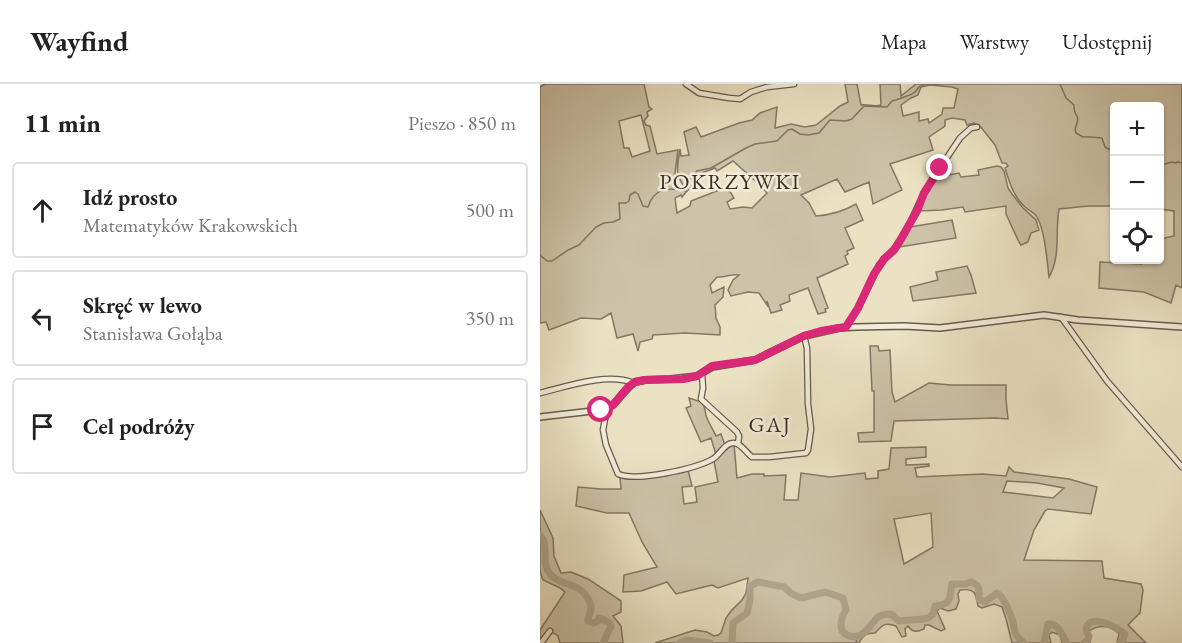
<!DOCTYPE html>
<html lang="pl">
<head>
<meta charset="utf-8">
<style>
	:root { --surface:#fff; --page:#f6f6f6; --text:#222; --muted:#767676; --line:#e0e0e0 }
	body { margin:0; font-family:"EB Garamond",serif; background:var(--page); color:var(--text) }
	.controls { position:absolute; right:18px; top:18px; display:grid; overflow:hidden; border-radius:6px; box-shadow:0 2px 4px #0004 }
	.controls button { width:54px; height:54px; display:grid; place-items:center; padding:0; border:0; border-bottom:2px solid var(--line); background:var(--surface); color:var(--text); font:30px sans-serif }
	.stop { position:absolute; width:18px; height:18px; margin:-14px; border:4px solid #db2777; border-radius:50%; background:#fff }
	.stop.end { background:#db2777; border-color:#fff; box-shadow:0 2px 6px #0008 }
	.list { margin:0; padding:0; list-style:none }
	h2 { display:flex; justify-content:space-between; align-items:center; height:78px; margin:0; padding:0 24px; font-size:26px }
	h2 small { font-size:20px; font-weight:400; color:var(--muted) }
	.list li { display:grid; grid-template-columns:39px 1fr auto; gap:18px; align-items:center; box-sizing:border-box; height:96px; margin:0 12px 12px; padding:0 12px; border:2px solid var(--line); border-radius:6px }
	.list b { display:block; font-size:22px; white-space:nowrap }
	.list p { margin:0; font-size:20px; white-space:nowrap; color:var(--muted) }
	.list em { font-size:20px; font-style:normal; color:var(--muted) }
	.icon { flex:none; width:33px; height:33px; fill:none; stroke:currentColor; stroke-width:2; stroke-linecap:round; stroke-linejoin:round }
	.map { position:relative; flex:none; width:642px; height:559px; overflow:hidden }
	header { display:flex; align-items:center; gap:36px; box-sizing:border-box; height:84px; padding:0 30px; background:var(--surface); border-bottom:2px solid var(--line) }
	header strong { font-size:28px }
	nav { display:flex; gap:33px; margin-inline-start:auto; font-size:21px }
	main { display:flex }
	aside { flex:1; background:var(--surface) }
	.map>svg:first-child { display:block }
	.green { fill:#cdc3a9; stroke:#847866; stroke-width:1.5; fill-rule:evenodd }
	.lines { fill:none; stroke-linecap:round; stroke-linejoin:round }
	.stream { stroke:#827564; stroke-width:1.5 }
	.river { stroke:#b0a58e; stroke-width:7 }
	.minor-casing { stroke:#685b4c; stroke-width:7 }
	.tertiary-casing { stroke:#685b4c; stroke-width:8 }
	.minor { stroke:#f2ecd9; stroke-width:4.5 }
	.tertiary { stroke:#f2ecd9; stroke-width:5 }
	.route { stroke:#db2777; stroke-width:8 }
	.labels { text-anchor:middle; dominant-baseline:central; stroke-width:5; stroke-linejoin:round; paint-order:stroke }
	.neighbourhood-label { font-size:22px; letter-spacing:1.5px; fill:#3c2e24; stroke:#f2ecd9 }
</style>
</head>
<body>
<header>
<strong>Wayfind</strong>
<nav><a>Mapa</a><a>Warstwy</a><a>Udostępnij</a></nav>
</header>
<main>
<aside>
<h2>11 min<small>Pieszo · 850 m</small></h2>
<ul class="list">
<li><svg class="icon" aria-label="ahead" viewBox="0 0 24 24"><path d="M12 20V5M6 11l6-6 6 6"/></svg><div><b>Idź prosto</b><p>Matematyków Krakowskich</p></div><em>500 m</em></li>
<li><svg class="icon" aria-label="left" viewBox="0 0 24 24"><path d="M17 20v-9H6M10 6l-5 5 5 5"/></svg><div><b>Skręć w lewo</b><p>Stanisława Gołąba</p></div><em>350 m</em></li>
<li><svg class="icon" aria-label="arrive" viewBox="0 0 24 24"><path d="M6 21V4h12l-3 4 3 4H6"/></svg><div><b>Cel podróży</b></div></li>
</ul>
</aside>
<div class="map">
<svg width="642" height="559" viewBox="0 0 642 559">
	<rect width="100%" height="100%" fill="#ebe2c4"/>
	<filter id="stains"><feTurbulence type="fractalNoise" baseFrequency=".00333" numOctaves="4"/><feColorMatrix values="0 0 0 0 .2 0 0 0 0 .09 0 0 0 0 .02 0 0 0 .5 -.17"/></filter>
	<radialGradient id="worn" r=".72"><stop offset=".6" stop-color="#630" stop-opacity="0"/><stop offset="1" stop-color="#630" stop-opacity=".3"/></radialGradient>
	<path class="green" d="M5,0H104L109,23L112,25L107,28L108,32L104,37L106,41L110,42L117,70L138,66L135,89L136,97L135,99L146,108L142,113L141,111L135,114L137,129L150,122L151,117L187,103L194,114L187,118L190,125L203,123L212,124L227,109L221,102L193,77L177,87L175,84L159,90L155,94L156,98L147,107C134,90 137,84 140,65L141,72L149,71L144,48L156,43L161,53L199,39L212,36L220,29L237,23L235,44L251,40L265,43L276,41L300,22L308,18L305,0H317L321,21C328,20 334,23 341,21L340,0H360L361,12L376,0H642V204L636,201L631,219L604,208L559,204L560,178L602,180L603,176H620V155L634,152V127L620,125V22H574V122H548L519,125C515,147 521,173 509,193C507,176 505,147 497,133C494,128 487,126 483,121C473,111 469,97 465,84L468,82L466,79H462L455,61L440,42L434,39L427,41L425,36L412,34L405,36V42L389,53L393,66L350,80L362,106L333,120L329,98L305,108L297,95L261,111L269,119L276,132C291,131 304,127 316,120L323,136L305,144L314,164L307,167L308,170L305,172L308,180L277,194L288,224L285,225L286,228L278,230L268,204L249,211L250,217L240,221L242,226L231,229L227,217V221L219,209L208,208L191,212L188,206L193,196L199,191C189,190 185,194 177,193L170,201L172,209L184,203L183,213L175,221L176,234L180,243V251L145,249L113,251L112,255L100,258L98,267L93,250L77,254L71,229L61,235L41,234L9,246L6,238L0,239V3ZM390,1L412,3L418,5L414,24H403L402,30L389,39L388,35L379,37V28L363,32L361,21L371,14L378,11L381,3ZM101,31L110,67L92,73L89,64H84L79,37Z
		M457,82L461,83L464,87L468,104L472,110L483,124L496,136L499,146L491,149L488,158L481,161L479,158L466,130V122L425,128L423,123L402,126L379,127L390,102L397,93L419,89L421,93L439,91L438,86Z
		M412,136L416,154L359,163L370,143Z
		M427,182L431,191L436,209L373,217L370,203L398,196L396,188Z
		M330,262H338L339,267L350,266L352,308L355,318L389,299L411,301H466V315L468,335L455,334L354,337L351,357L319,358L318,349L334,348V307H332Z
		M149,314L158,317L161,316C165,322 165,325 166,332C169,339 173,346 176,352L181,350L185,361L176,371L171,354L161,358L146,324L151,322Z
		M194,360L197,394L212,390H224V392L246,391L244,416H258L261,389L290,393L325,389L326,395L338,394V387L349,385L351,364L386,363V373L366,375V381L389,380V382L375,384L377,393L443,390L466,392L469,383L474,388L529,395L557,403L551,430L508,425L505,427L494,446L484,476L562,477L564,494L601,500L603,506L600,529L588,541L606,559H577L579,550C571,541 559,540 549,547L550,559H522L520,551L512,548L509,551L511,559H472L466,535L462,523L454,520L442,524L438,522C436,509 435,504 420,506L418,510L419,517L416,525L408,527L400,524L397,527L405,545L401,547L389,541H385L384,545C377,548 373,549 368,542L365,545L366,552L362,553L356,542C344,538 343,541 335,549C326,549 323,551 319,559H115L155,546L167,548L174,552L178,551L181,549L186,534L191,527L202,516L206,509L208,494L178,504L172,501L136,510L127,498L101,507L83,508L84,491L117,483L102,458L89,429H67L36,422L38,403L61,405H81L80,393L125,392L148,386L152,402L142,403L144,420L157,418L155,403L178,398L174,377L188,362ZM467,397L497,399L524,404L513,414L463,408ZM391,429L393,463L364,480L354,435Z
		M0,426L13,454L14,472L21,489L31,488L48,495L81,517V528L73,532L81,542L83,559H20L18,552L9,546L0,559V546L25,508L20,504L3,496L0,488Z"/>
	<g class="lines">
		<path class="stream" d="M394,0H399
			M520,0L526,14L534,21C533,34 542,28 535,45L536,49L543,53C549,52 555,54 562,54L565,63L574,68
			M620,80H625L632,78L635,79L638,78L642,79
			M0,171L7,177H12L28,166L39,161L56,143L64,139L73,138L80,135L79,119H86L89,117L90,111L95,108L98,110L103,122L108,123C114,104 126,104 144,106L154,90L157,87L171,84L206,64L215,60L237,57L248,46L252,45L260,50L268,51L279,49L290,36L306,37L312,35L324,22L347,23L352,17C356,16 372,11 375,8C380,3 376,3 386,0
			M315,552L317,559"/>
		<path class="river" d="M0,451C10,462 0,478 10,490C21,503 39,497 48,515C50,518 51,519 51,523C51,528 48,532 48,537L53,539L58,537L59,534H61L69,539L71,542L63,559
			M140,559L146,556L170,559
			M192,559L193,539L207,529L210,516V502L218,498L244,503L252,510L261,514L285,508L303,514L306,526C303,530 302,533 301,539C301,544 301,548 307,551C323,558 329,541 338,533C342,530 346,530 351,530L359,537L383,535L388,534L393,530L395,522C412,520 409,515 412,500H426L431,498C441,502 439,506 439,515L445,518L457,509C464,513 471,531 473,538C474,543 474,548 477,552C479,555 482,557 484,559
			M504,559L508,540C520,539 521,552 527,559
			M544,559L548,556L549,552C547,548 545,547 547,542C554,530 578,544 585,550L583,556L580,559"/>
		<g class="minor-casing">
			<path id="minor" d="M146,0L159,9L189,14L200,15L211,8L227,3L254,0
				M521,233L567,297L642,383
				M306,243L318,224L339,181L357,162L370,139L384,109L394,93L420,54L431,44L437,43
				M162,290L163,304L161,315L197,348L199,352L198,360
				M0,309C25,303 68,288 93,299
				M67,324L63,346L66,361L78,390C96,398 155,385 173,375C180,371 185,358 194,359C201,359 207,370 212,373H229L266,369L268,366L271,345L268,320L267,264L264,252
				M1,559L10,547"/>
		</g>
		<g class="tertiary-casing">
			<path id="tertiary" d="M0,333L61,326L73,321L88,304L95,298L105,296L131,295L157,292L172,283L215,276L264,252L299,244L316,243L365,242L400,244L504,231L538,236L642,243"/>
		</g>
		<use href="#minor" class="minor"/>
		<use href="#tertiary" class="tertiary"/>
	</g>
	<g class="lines">
		<path class="route" d="M61,326L73,321L88,303L95,298L105,296L143,295L157,292L172,282L215,276L264,252L281,247L306,243L318,224L334,190L344,175L354,166L361,155L377,127L384,109L400,84"/>
	</g>
	<g class="labels">
		<g class="neighbourhood-label">
			<text x="190" y="97">POKRZYWKI</text>
			<text x="230" y="340">GAJ</text>
		</g>
	</g>
	<rect width="100%" height="100%" filter="url(#stains)"/>
	<rect width="100%" height="100%" fill="url(#worn)"/>
</svg>
<div class="controls">
<button>+</button>
<button>−</button>
<button><svg class="icon" aria-label="locate" viewBox="0 0 24 24"><circle cx="12" cy="12" r="6"/><path d="M12 2v4M12 18v4M2 12h4M18 12h4"/></svg></button>
</div>
<div class="stop" style="left:61px;top:326px"></div>
<div class="stop end" style="left:400px;top:84px"></div>
</div>
</main>
</body>
</html>
